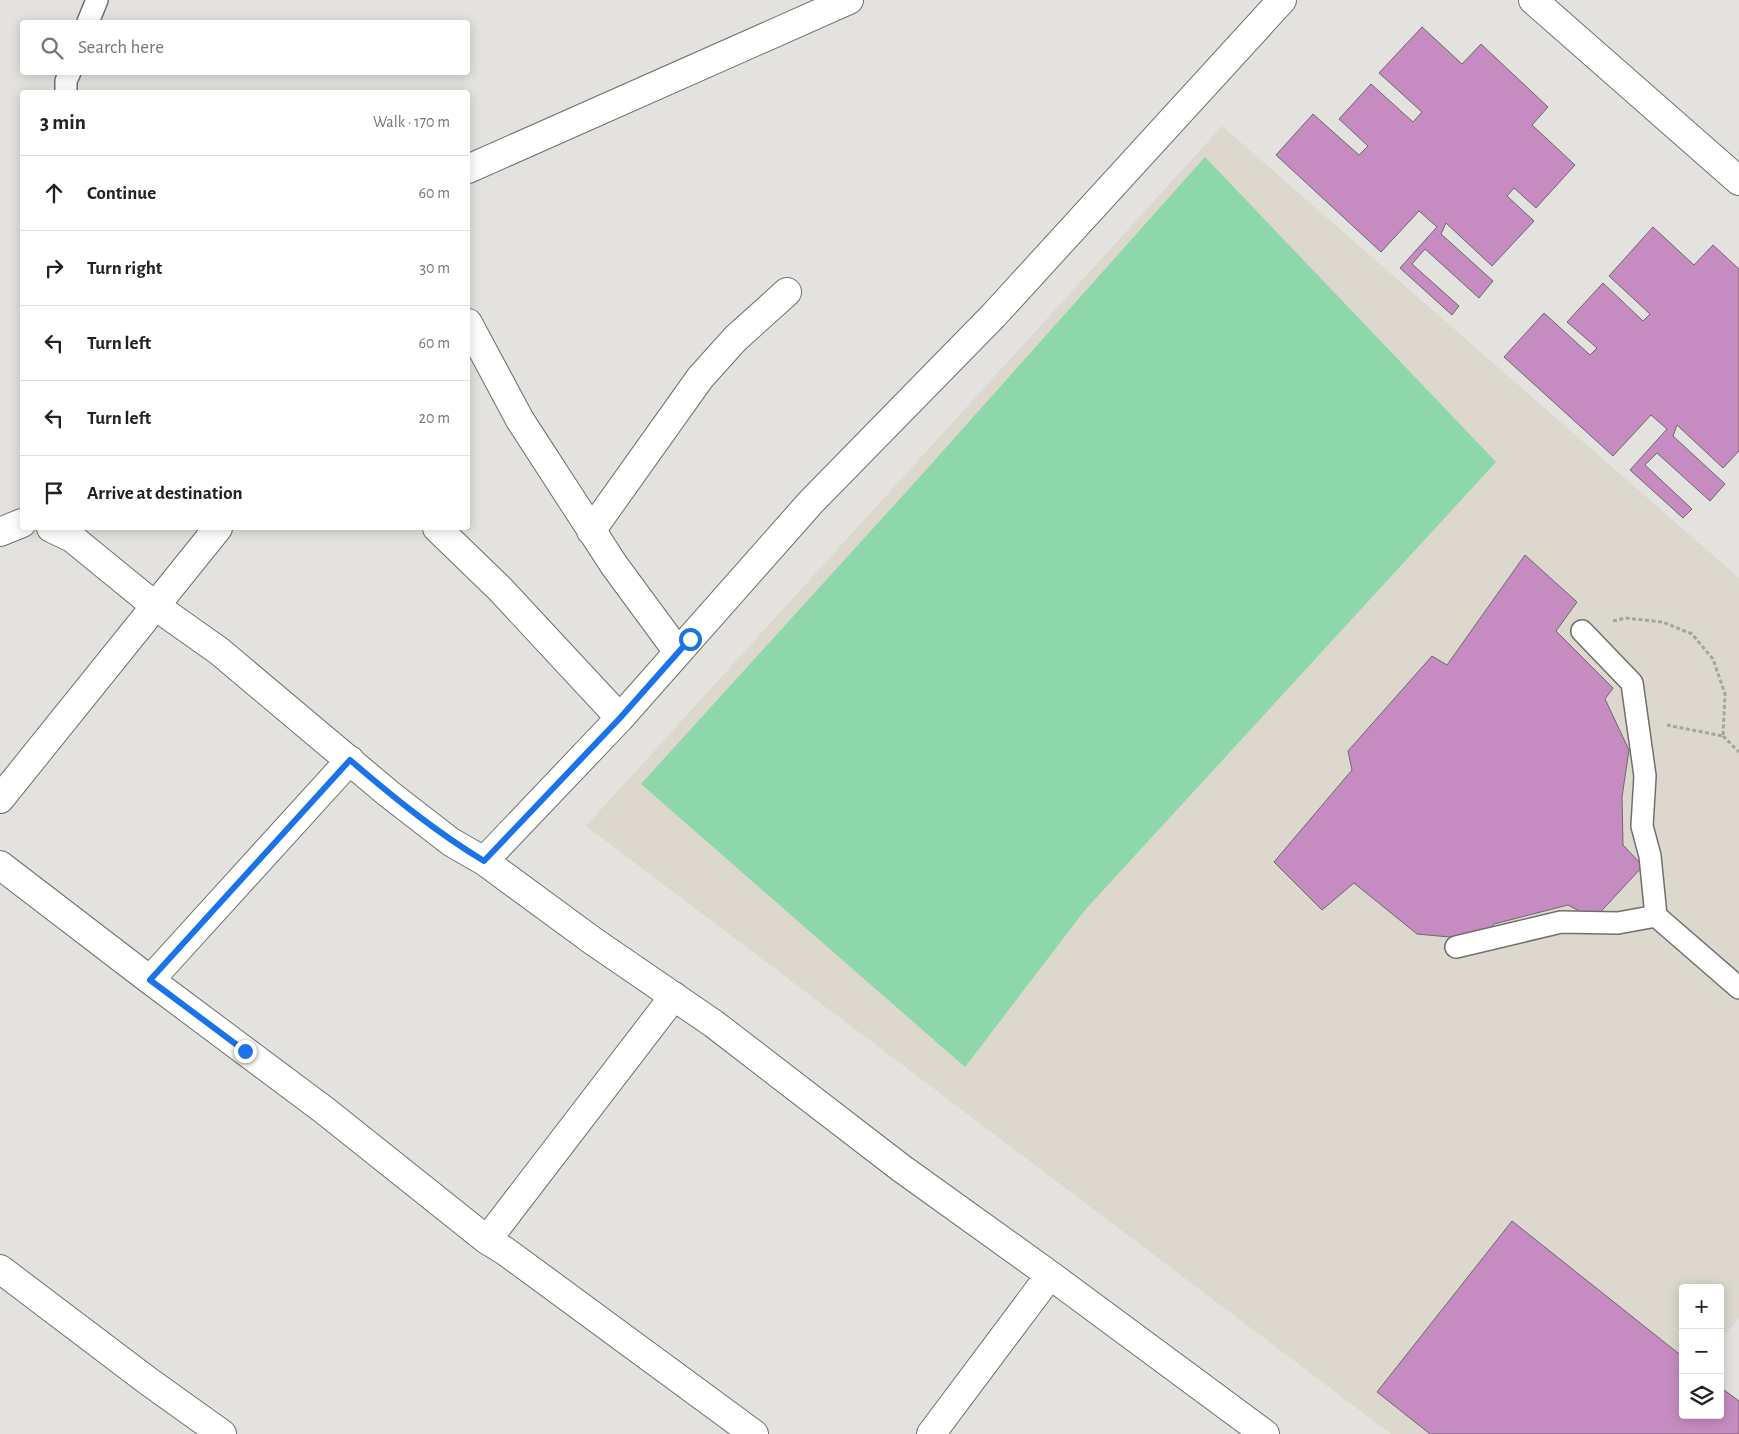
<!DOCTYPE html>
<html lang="en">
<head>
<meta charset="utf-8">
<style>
	:root { --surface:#fff; --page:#f6f6f6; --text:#202124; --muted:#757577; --line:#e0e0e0 }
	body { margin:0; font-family:"Alegreya Sans",sans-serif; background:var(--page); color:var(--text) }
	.controls { position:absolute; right:15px; bottom:15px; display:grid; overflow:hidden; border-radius:5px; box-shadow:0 2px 12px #0003 }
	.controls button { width:45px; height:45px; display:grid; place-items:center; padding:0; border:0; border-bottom:1px solid var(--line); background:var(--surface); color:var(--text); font:25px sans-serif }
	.stop { position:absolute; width:15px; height:15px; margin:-11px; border:4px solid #1a73e8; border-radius:50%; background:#fff }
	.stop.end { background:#1a73e8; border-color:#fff; box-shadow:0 1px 5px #0008 }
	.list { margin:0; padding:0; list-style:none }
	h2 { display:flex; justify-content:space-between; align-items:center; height:65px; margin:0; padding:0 20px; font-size:21px }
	h2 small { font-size:16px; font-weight:400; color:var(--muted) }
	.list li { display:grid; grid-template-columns:32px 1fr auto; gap:15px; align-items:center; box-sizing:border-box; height:75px; padding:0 20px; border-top:1px solid var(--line) }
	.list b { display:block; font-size:19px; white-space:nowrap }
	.list em { font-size:16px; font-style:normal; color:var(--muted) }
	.icon { flex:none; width:28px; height:28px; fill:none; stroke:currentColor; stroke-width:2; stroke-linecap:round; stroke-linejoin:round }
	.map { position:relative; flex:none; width:1739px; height:1434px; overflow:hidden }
	.search { position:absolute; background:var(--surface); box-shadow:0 2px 12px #0003; left:20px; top:20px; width:450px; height:55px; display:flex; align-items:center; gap:12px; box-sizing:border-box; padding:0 18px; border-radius:5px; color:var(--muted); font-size:19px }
	.panel { position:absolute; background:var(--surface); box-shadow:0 2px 12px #0003; left:20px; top:90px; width:450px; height:440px; border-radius:5px }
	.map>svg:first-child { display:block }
	.built { fill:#dcd8cd }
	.green { fill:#8dd7ab }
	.building { fill:#c68cc1; stroke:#6b686b }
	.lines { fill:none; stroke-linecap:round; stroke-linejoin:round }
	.lane-casing { stroke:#716f6c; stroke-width:24 }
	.street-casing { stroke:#716f6c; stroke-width:30 }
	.path { stroke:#a5a4a1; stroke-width:3; stroke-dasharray:4 2.5; stroke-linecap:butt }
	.lane { stroke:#fff; stroke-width:21 }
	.street { stroke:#fff; stroke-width:28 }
	.route { stroke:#1a73e8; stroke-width:6 }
</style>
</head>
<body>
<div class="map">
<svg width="1739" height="1434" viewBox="0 0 1739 1434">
	<rect width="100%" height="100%" fill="#e3e2de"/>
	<path class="built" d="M1222,126L1739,578V1317L1720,1341V1288H1683V1389L1647,1434H1391L586,826Z"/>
	<path class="green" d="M1205,157L1496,462L1085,910L965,1067L641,784L926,470Z"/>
	<path class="building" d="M1422,27L1462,64L1481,44L1548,107L1532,125L1575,165L1536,208L1514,188L1507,196L1534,221L1492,266L1446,223L1441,234L1493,281L1479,298L1425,249L1412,264L1459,306L1452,315L1400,268L1437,227L1419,211L1381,252L1276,155L1313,114L1359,155L1368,146L1339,119L1371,84L1413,122L1422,112L1379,73Z
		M1653,227L1694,265L1713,245L1739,269V451L1723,468L1677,425L1673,436L1725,484L1710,501L1657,453L1645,465L1692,509L1683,518L1630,470L1667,429L1651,415L1613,456L1504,357L1544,313L1590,355L1597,348L1567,322L1603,283L1643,321L1650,314L1609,276Z
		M1525,555L1577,602L1556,631L1613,688L1605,699L1629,750L1622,797L1623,845L1643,866L1594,919L1568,905L1494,924L1482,940L1417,934L1354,883L1322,910L1274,862L1352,770L1348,751L1432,656L1447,665Z
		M1512,1221L1683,1357V1415H1720V1387L1739,1401V1434H1430L1377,1392Z"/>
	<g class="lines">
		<g class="lane-casing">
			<path id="lane" d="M88,22L97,0
				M66,92V81L70,72
				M1582,631L1632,683L1645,776L1642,826L1650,856L1656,916L1739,988
				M1456,947L1561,922L1618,923L1656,916"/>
		</g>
		<g class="street-casing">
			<path id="street" d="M1533,0L1739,181
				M468,169L849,0
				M468,323L520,420L614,565L678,652
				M51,528L72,538L154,605L219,651L389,794L451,842L484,861
				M437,528L500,589L620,718
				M591,531L700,378L735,339L787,292
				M0,532L22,523
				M0,799L218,528
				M0,865L150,980L324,1110L487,1240L505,1251L754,1434
				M150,980L350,760
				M487,1240L674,996
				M0,1269L148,1381L222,1434
				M931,1434L1050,1275
				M1265,1434L1050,1275L901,1168L714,1024L593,941L484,861L620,718L811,502L994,315L1282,0"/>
		</g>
		<path class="path" d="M1613,621L1625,618L1663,622L1692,634L1713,659L1725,694L1723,736L1667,725
			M1723,736L1739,752"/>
		<use href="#lane" class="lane"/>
		<use href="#street" class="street"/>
	</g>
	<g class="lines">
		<path class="route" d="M245,1051L150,980L350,760C393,797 436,832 484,861L620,718L690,639"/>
	</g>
</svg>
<div class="controls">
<button>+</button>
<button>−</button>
<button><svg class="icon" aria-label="layers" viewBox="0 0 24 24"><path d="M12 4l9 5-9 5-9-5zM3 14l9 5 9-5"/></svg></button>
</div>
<div class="stop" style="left:690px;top:639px"></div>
<div class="stop end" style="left:245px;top:1051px"></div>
<div class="search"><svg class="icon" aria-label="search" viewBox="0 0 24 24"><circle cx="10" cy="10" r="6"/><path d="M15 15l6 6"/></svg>Search here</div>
<section class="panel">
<h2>3 min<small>Walk · 170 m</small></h2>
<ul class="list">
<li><svg class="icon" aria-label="ahead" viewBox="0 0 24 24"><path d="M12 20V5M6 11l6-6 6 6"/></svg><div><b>Continue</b></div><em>60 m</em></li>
<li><svg class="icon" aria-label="right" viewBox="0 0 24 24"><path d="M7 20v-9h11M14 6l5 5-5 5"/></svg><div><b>Turn right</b></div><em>30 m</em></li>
<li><svg class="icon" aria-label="left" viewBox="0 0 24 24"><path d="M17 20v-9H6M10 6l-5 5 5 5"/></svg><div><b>Turn left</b></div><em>60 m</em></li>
<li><svg class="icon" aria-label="left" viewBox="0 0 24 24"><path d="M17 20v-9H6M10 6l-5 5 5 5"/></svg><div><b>Turn left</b></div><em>20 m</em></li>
<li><svg class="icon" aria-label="arrive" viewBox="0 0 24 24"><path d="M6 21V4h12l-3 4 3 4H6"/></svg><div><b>Arrive at destination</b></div></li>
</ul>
</section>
</div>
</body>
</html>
